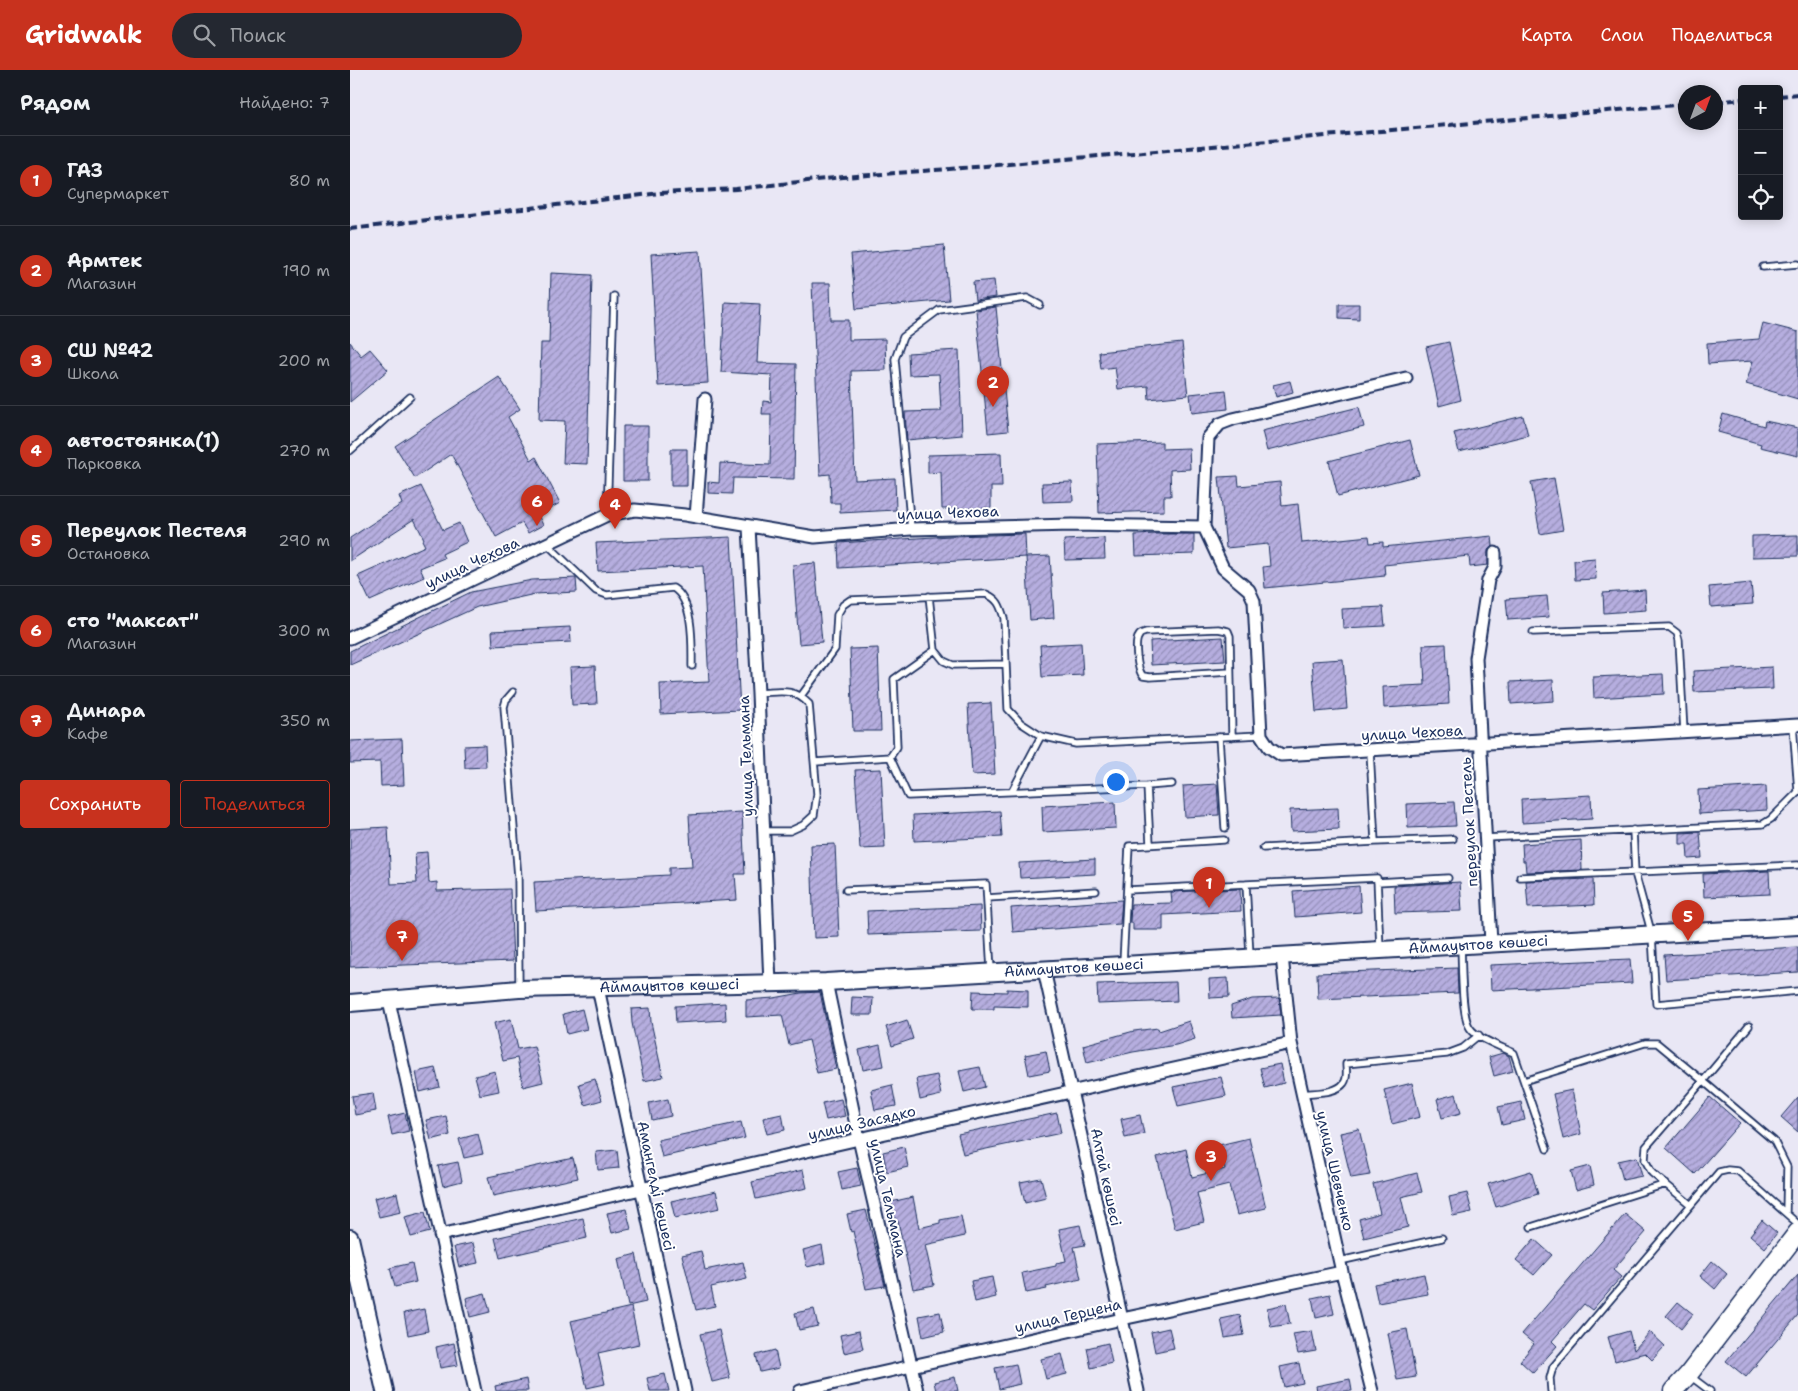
<!DOCTYPE html>
<html lang="ru">
<head>
<meta charset="utf-8">
<style>
	:root { --surface:#171b24; --page:#242831; --text:#f1f3f6; --muted:#9ea1a6; --line:#363941; --accent:#c8321e }
	body { margin:0; font-family:"Shantell Sans",sans-serif; background:var(--page); color:var(--text) }
	.controls { position:absolute; right:15px; top:15px; display:grid; overflow:hidden; border-radius:5px; box-shadow:0 2px 12px #0003 }
	.controls button { width:45px; height:45px; display:grid; place-items:center; padding:0; border:0; border-bottom:1px solid var(--line); background:var(--surface); color:var(--text); font:25px sans-serif }
	.compass { position:absolute; left:1328px; top:15px; width:45px; height:45px; border-radius:50%; background:var(--surface); box-shadow:0 2px 12px #0003; rotate:41deg }
	.you { position:absolute; left:765px; top:711px; width:18px; height:18px; margin:-12px; border:4px solid #fff; border-radius:50%; background:#1a73e8; box-shadow:0 0 0 8px #1a73e833 }
	.badge { display:grid; place-items:center; width:32px; height:32px; border-radius:50%; background:var(--accent); color:#fff; font-size:16px; font-weight:700 }
	.pin { position:absolute; translate:-50% -41px; filter:drop-shadow(0 1px 2px #0008) }
	.pin::after { content:''; position:absolute; top:26px; width:18px; height:15px; background:inherit; clip-path:polygon(0 0,100% 0,50% 100%) }
	.list { margin:0; padding:0; list-style:none }
	h2 { display:flex; justify-content:space-between; align-items:center; height:65px; margin:0; padding:0 20px; font-size:21px }
	h2 small { font-size:16px; font-weight:400; color:var(--muted) }
	.list li { display:grid; grid-template-columns:32px 1fr auto; gap:15px; align-items:center; box-sizing:border-box; height:90px; padding:0 20px; border-top:1px solid var(--line) }
	.list b { display:block; font-size:19px; white-space:nowrap }
	.list p { margin:0; font-size:16px; white-space:nowrap; color:var(--muted) }
	.list em { font-size:16px; font-style:normal; color:var(--muted) }
	.actions { display:flex; gap:10px; padding:15px 20px }
	.actions a { flex:1; padding:11px 0; border:1px solid var(--accent); border-radius:5px; text-align:center; font-size:18px; color:var(--accent) }
	.actions .main { background:var(--accent); color:#fff }
	.icon { flex:none; width:28px; height:28px; fill:none; stroke:currentColor; stroke-width:2; stroke-linecap:round; stroke-linejoin:round }
	.map { position:relative; flex:none; width:1448px; height:1321px; overflow:hidden }
	header { display:flex; align-items:center; gap:30px; box-sizing:border-box; height:70px; padding:0 25px; background:var(--accent); color:#fff }
	header strong { font-size:24px }
	nav { display:flex; gap:28px; margin-inline-start:auto; font-size:18px }
	.search { width:350px; height:45px; background:var(--page); display:flex; align-items:center; gap:12px; box-sizing:border-box; padding:0 18px; border-radius:28px; color:var(--muted); font-size:19px }
	main { display:flex }
	aside { flex:1; background:var(--surface) }
	.map>svg:first-child { display:block }
	.building { fill:url(#building-hatch); stroke:#1b2f5e }
	.lines { fill:none; stroke-linecap:round; stroke-linejoin:round }
	.lane-casing { stroke:#1b2f5e; stroke-width:9 }
	.street-casing { stroke:#1b2f5e; stroke-width:15 }
	.secondary-casing { stroke:#1b2f5e; stroke-width:20 }
	.primary-casing { stroke:#1b2f5e; stroke-width:21 }
	.lane { stroke:#fff; stroke-width:5.5 }
	.street { stroke:#fff; stroke-width:11 }
	.secondary { stroke:#fff; stroke-width:16 }
	.primary { stroke:#fff; stroke-width:18 }
	.rail { stroke:#1b2f5e; stroke-width:4; stroke-dasharray:8 4; stroke-linecap:butt }
	.labels { text-anchor:middle; dominant-baseline:central; stroke-width:4; stroke-linejoin:round; paint-order:stroke }
	.street-label { font-size:15px; fill:#1b2f5e; stroke:#fff }
</style>
</head>
<body>
<header>
<strong>Gridwalk</strong>
<div class="search"><svg class="icon" aria-label="search" viewBox="0 0 24 24"><circle cx="10" cy="10" r="6"/><path d="M15 15l6 6"/></svg>Поиск</div>
<nav><a>Карта</a><a>Слои</a><a>Поделиться</a></nav>
</header>
<main>
<aside>
<h2>Рядом<small>Найдено: 7</small></h2>
<ul class="list">
<li><span class="badge">1</span><div><b>ГАЗ</b><p>Супермаркет</p></div><em>80 m</em></li>
<li><span class="badge">2</span><div><b>Армтек</b><p>Магазин</p></div><em>190 m</em></li>
<li><span class="badge">3</span><div><b>СШ №42</b><p>Школа</p></div><em>200 m</em></li>
<li><span class="badge">4</span><div><b>автостоянка(1)</b><p>Парковка</p></div><em>270 m</em></li>
<li><span class="badge">5</span><div><b>Переулок Пестеля</b><p>Остановка</p></div><em>290 m</em></li>
<li><span class="badge">6</span><div><b>сто &quot;максат&quot;</b><p>Магазин</p></div><em>300 m</em></li>
<li><span class="badge">7</span><div><b>Динара</b><p>Кафе</p></div><em>350 m</em></li>
</ul>
<div class="actions"><a class="main">Сохранить</a><a>Поделиться</a></div>
</aside>
<div class="map">
<svg width="1448" height="1321" viewBox="0 0 1448 1321">
	<defs>
		<pattern id="building-hatch" width="6" height="6" patternUnits="userSpaceOnUse" patternTransform="scale(1.25)"><rect width="6" height="6" fill="#b6aedf"/><path d="M-1 1l2-2M0 6l6-6M5 7l2-2" fill="none" stroke="#938eb8"/></pattern>
	</defs>
	<rect width="100%" height="100%" fill="#e9e7f5"/>
	<filter id="ink" filterUnits="userSpaceOnUse"><feTurbulence type="fractalNoise" baseFrequency=".02" numOctaves="2"/><feDisplacementMap in="SourceGraphic" scale="10" xChannelSelector="R" yChannelSelector="G"/><feConvolveMatrix kernelMatrix="1 2 1 2 8 2 1 2 1" color-interpolation-filters="sRGB"/></filter>
	<g filter="url(#ink)">
		<path class="building" d="M594,175L599,230L506,239L501,184Z
			M350,181L358,313L308,316L301,184Z
			M201,203L242,205L237,394L213,393L215,351L189,350L191,273H199Z
			M644,210L646,227L625,230L623,212Z
			M462,213H480L481,250H499V270L535,269L536,300L501,301L505,410L545,408L546,440L490,443V433H481L480,404L470,405Z
			M375,232L410,234L407,293L446,294L444,409L383,408L382,424L358,423V412L369,413L370,393L420,395L421,344H412L413,331L421,332L422,305L371,302Z
			M989,234H1009V249L989,248Z
			M646,237L658,361L638,363L626,240Z
			M1413,253L1448,262V329L1396,314L1403,291L1358,294L1357,273L1409,269Z
			M0,272L11,286L20,279L38,300L0,332Z
			M1099,272L1111,330L1089,336L1076,277Z
			M832,273L838,325L799,329L798,316L768,319L765,297L751,299L749,282Z
			M609,280L612,365L557,370L555,342L591,341L589,304L559,305L558,283Z
			M149,307L170,339L158,347L181,390L186,387L210,433L188,445L193,455L178,463L172,453L146,467L101,384L65,408L45,376Z
			M940,311L943,322L926,327L923,315Z
			M876,320L878,339L842,343L840,324Z
			M1009,337L1014,357L917,381L912,361Z
			M1373,344L1414,356L1415,351L1448,358V386L1410,377L1411,374L1368,362Z
			M1173,346L1178,365L1109,382L1104,363Z
			M273,356H298V411H273Z
			M1060,370L1069,405L988,426L979,391Z
			M812,372V379L839,378L840,399L820,400L821,426H814V441L749,443L747,374Z
			M321,379H337V416H321Z
			M651,383L652,417H641V438L592,439L591,402L578,403V385Z
			M888,406L889,416L930,412L932,436L948,434L952,473L1019,466L1020,473L1033,472V477L1142,466L1143,476L1138,480V495L1120,497L1119,486L1034,495L1035,506L915,518L913,497L920,496L918,474L876,478L869,407Z
			M1204,408L1213,460L1190,464L1181,412Z
			M722,412L723,431L693,432L692,413Z
			M71,416L93,460L109,453L117,472L92,484L94,488L70,498L74,507L20,531L8,506L75,476L72,470L74,469L64,449L0,491V468L52,434L49,426Z
			M675,464L676,487L489,498L488,473L600,466Z
			M806,464H844V484L786,486L785,465Z
			M1448,465V486L1402,487V466Z
			M381,467L390,640L311,644L310,614L359,612L353,496L248,501L246,473Z
			M754,468L755,489L715,490L714,470Z
			M700,486L704,548L680,550L676,487Z
			M1245,488L1246,509L1225,510L1224,490Z
			M465,493L472,572L449,574L443,495Z
			M226,508L227,522L185,524L127,537L0,595V581L121,522L182,510Z
			M1401,513L1403,534L1361,537L1359,517Z
			M1295,520L1296,540L1254,543L1253,523Z
			M1197,526L1199,547L1158,550L1156,529Z
			M1033,537L1035,556L993,558L992,539Z
			M220,557L221,572L143,576L142,561Z
			M873,567L875,591L801,595L800,571Z
			M731,573L733,605L692,607L690,575Z
			M1096,574L1099,634L1034,638L1033,617L1075,615L1073,575Z
			M528,578L531,661H503L500,579Z
			M993,589L997,639L966,642L962,591Z
			M245,596L247,634L222,635L220,597Z
			M1422,597L1423,619L1344,622L1343,601Z
			M1313,604L1314,624L1244,628L1243,607Z
			M1203,610L1204,631L1161,634L1160,612Z
			M641,633L645,704L622,705L618,634Z
			M52,669L54,715L31,716L30,692L0,693V671Z
			M135,675L136,697L115,698L114,676Z
			M531,699L535,778L510,779L505,700Z
			M867,714L869,745L835,747L833,716Z
			M1416,716L1417,740L1349,744L1348,720Z
			M1241,725L1242,749L1172,753L1171,729Z
			M765,732L766,758L693,762L692,736Z
			M1104,732L1106,756L1058,758L1057,734Z
			M988,738L989,759L941,761L940,740Z
			M650,741L652,767L564,771L563,745Z
			M392,742L395,804H385L387,830L186,841L184,812L319,805V798L342,797L339,745Z
			M38,757L41,814L67,813L65,783L77,782L79,813L87,812V821L160,819L163,891L0,897V759Z
			M1350,762L1352,788L1338,789L1337,774H1330V763Z
			M1231,770L1232,800L1176,802L1175,791H1173L1172,774Z
			M485,774L489,867L464,868L461,775Z
			M745,789V804L670,808L669,793Z
			M1419,801L1420,824L1354,827L1353,804Z
			M1243,809L1244,835L1178,838L1176,811Z
			M1110,812L1112,841L1045,843L1044,816Z
			M1009,816L1011,842L945,847L943,821Z
			M890,819L891,841L813,845V860H783V853H780L781,834L822,833L821,822Z
			M772,830L770,854L663,862L661,838Z
			M630,836L631,861L518,865L517,841Z
			M1448,877V902L1316,910L1314,885Z
			M1280,889L1282,913L1141,920L1140,895Z
			M1107,898L1108,923L968,929L967,903Z
			M878,908L879,927L860,928L859,909Z
			M826,912L827,931L748,934L747,914Z
			M657,919L678,920V937L644,936V939H622L623,921L657,922Z
			M470,922L486,999L467,1003L459,970L439,975L432,945L396,947V930L424,928L451,923Z
			M502,927L523,928L522,945H501Z
			M929,928L931,945L882,948L881,936L902,929Z
			M375,933L376,950L326,953L325,936Z
			M300,938L301,952L313,1007L294,1011L282,953L281,939Z
			M232,939L237,959L217,964L213,944Z
			M161,949L168,979L184,976L193,1012L173,1017L167,988L153,991L144,953Z
			M557,950L563,969L542,976L536,957Z
			M839,951L845,969L826,975L783,982L737,993L733,975L784,961L808,958L809,961Z
			M530,975L534,996L513,1000L509,980Z
			M696,981L700,1001L679,1005L675,985Z
			M1153,983L1159,986L1163,1001L1144,1006L1139,987Z
			M930,994L934,1013L915,1018L910,998Z
			M630,997L635,1017L614,1022L609,1001Z
			M85,998L90,1017L70,1022L66,1002Z
			M145,1001L149,1021L130,1025L125,1006Z
			M587,1005L591,1025L570,1030L566,1009Z
			M871,1007L876,1026L828,1036L823,1017Z
			M245,1009L252,1030L235,1035L229,1014Z
			M1062,1013L1070,1047L1042,1054L1034,1020Z
			M542,1015L546,1036L525,1040L521,1020Z
			M1222,1020L1231,1064L1213,1069L1203,1024Z
			M23,1023L26,1041L5,1045L2,1026Z
			M1106,1024L1111,1043L1092,1048L1087,1029Z
			M1360,1027L1390,1053L1345,1104L1316,1078Z
			M1448,1027V1062L1431,1047Z
			M318,1029L321,1046L302,1050L299,1033Z
			M491,1029L495,1046L476,1050L472,1033Z
			M1171,1032L1175,1050L1152,1055L1148,1037Z
			M55,1043L59,1061L42,1065L38,1047Z
			M707,1043L711,1063L613,1084L608,1064Z
			M432,1044L435,1060L417,1064L413,1048Z
			M790,1045L794,1064L775,1068L771,1049Z
			M96,1046L100,1065L81,1070L76,1050Z
			M391,1052L395,1068L312,1087L308,1070Z
			M1009,1059L1020,1105L1001,1108L990,1063Z
			M128,1064L133,1084L114,1088L109,1069Z
			M899,1068L916,1138L887,1145L879,1115L847,1123L854,1152L825,1159L807,1087L836,1079L842,1107L875,1099L869,1075Z
			M554,1077L558,1097L537,1102L533,1082Z
			M267,1080L269,1098L248,1100L246,1082Z
			M1287,1087L1292,1106L1273,1110L1268,1091Z
			M223,1088L228,1108L143,1126L138,1107Z
			M108,1092L112,1111L93,1116L88,1096Z
			M1240,1096L1244,1115L1226,1120L1221,1101Z
			M507,1098L511,1116L492,1120L488,1102Z
			M453,1100L457,1118L406,1129L402,1112Z
			M1181,1101L1188,1124L1146,1137L1138,1114Z
			M1067,1103L1072,1122L1051,1127L1058,1157L1014,1168L1009,1149L1030,1143L1023,1114Z
			M691,1108L696,1128L675,1133L670,1112Z
			M366,1121L370,1138L325,1148L321,1131Z
			M47,1123L51,1142L29,1147L24,1128Z
			M1117,1123L1122,1142L1103,1146L1099,1127Z
			M563,1127L569,1158L590,1153V1150L611,1146L615,1166L575,1175L584,1215L563,1219L548,1151L546,1152L541,1132Z
			M276,1139L281,1159L262,1163L257,1143Z
			M516,1140L535,1216L516,1219L503,1161L501,1162L497,1144Z
			M75,1142L80,1162L61,1167L55,1147Z
			M1275,1144L1296,1162L1263,1200L1271,1207L1242,1240L1234,1234L1202,1271L1207,1276L1183,1303L1170,1291L1184,1274L1172,1264Z
			M233,1148L237,1168L150,1188L145,1168Z
			M1412,1150L1427,1163L1415,1178L1400,1165Z
			M730,1155L735,1175L724,1177L731,1209L696,1217L697,1219L676,1223L672,1203L706,1196V1193L716,1191L709,1159Z
			M1184,1169L1202,1185L1184,1205L1166,1190Z
			M123,1173L128,1193L109,1197L104,1177Z
			M472,1175L475,1193L457,1197L453,1180Z
			M351,1181L355,1200L393,1192L397,1209L361,1217L365,1236L346,1240L332,1185Z
			M286,1184L296,1232L278,1236L268,1189Z
			M1362,1191L1377,1204L1365,1219L1350,1206Z
			M62,1193L66,1212L45,1217L40,1198Z
			M1074,1204L1078,1224L1028,1233L1024,1214Z
			M1448,1205V1245L1396,1307L1376,1291Z
			M642,1207L646,1227L625,1232L621,1211Z
			M135,1223L140,1242L120,1247L116,1228Z
			M980,1224L984,1244L966,1248L962,1228Z
			M1328,1232L1343,1244L1331,1259L1316,1246Z
			M936,1234L940,1254L921,1257L917,1238Z
			M281,1237L289,1274L248,1283L255,1314L237,1318L221,1251Z
			M74,1239L78,1261L58,1265L54,1243Z
			M464,1239L468,1256L449,1260L445,1243Z
			M590,1242L594,1262L573,1267L569,1246Z
			M890,1245L894,1265L875,1268L871,1249Z
			M819,1258L824,1278L805,1282L801,1262Z
			M1057,1259L1066,1307L1047,1310L1038,1263Z
			M369,1260L380,1308L362,1312L350,1264Z
			M509,1261L513,1279L494,1283L490,1265Z
			M962,1261L966,1281L948,1284L943,1264Z
			M1279,1261L1284,1280L1300,1262L1315,1276L1302,1290L1295,1283L1265,1291L1258,1267Z
			M104,1273L108,1295L90,1298L86,1277Z
			M758,1273L762,1293L741,1298L737,1278Z
			M425,1280L429,1298L410,1302L406,1285Z
			M712,1284L717,1304L696,1309L691,1289Z
			M949,1293L953,1313L934,1317L930,1297Z
			M666,1294L670,1314L649,1319L645,1298Z
			M315,1304L319,1321H300L297,1308Z
			M605,1307L608,1321H586L584,1312Z
			M176,1309L178,1321H146L145,1316Z
			M1000,1309L1002,1321H967L966,1316Z"/>
		<g class="lines">
			<g class="lane-casing">
				<path id="lane" d="M1413,197L1448,194
					M0,381L60,327
					M257,445L264,226
					M561,459L545,289L553,267L589,240L677,228L690,235
					M197,474L246,521L257,525L323,518C344,531 342,573 342,596
					M579,526L585,580
					M1183,562L1319,557L1327,563L1329,570L1334,662
					M880,602L800,607L793,606C787,600 784,572 789,566C790,563 793,563 796,562L868,559L878,561L880,566L882,667
					M163,622L156,630L154,637L168,807L169,917
					M408,623C431,622 442,617 459,634L467,724L464,745L453,755L440,761H414
					M451,626L485,579L487,545L493,535L500,530L636,524C648,529 650,535 654,548L658,639L671,653L691,666L726,674L911,665
					M1443,655L1448,721
					M869,667L875,758
					M1020,681L1025,772L1103,769
					M540,687L547,677L544,609L585,580L594,591L603,595L655,594
					M465,692L540,687L558,726L797,716
					M662,721L691,666
					M1283,760L1285,803L1302,865L1306,934L1448,921
					M1135,768L1413,754L1421,749L1448,722
					M800,774L797,716L822,714
					M913,778L1025,772
					M1170,807L1448,795
					M1027,812L1098,808
					M496,820L636,814L641,901
					M777,820L896,814
					M637,828L746,821
					M1111,877C1112,894 1111,946 1120,958C1127,969 1152,977 1164,983L1197,1079
					M900,886L896,814L1027,808L1030,879
					M773,893L779,776L874,770
					M1174,1011L1295,973H1307L1353,1011L1399,956
					M952,1024C964,1022 986,1024 994,1013C998,1008 996,1000 996,994L1097,984L1113,978L1129,965
					M1341,1135L1302,1103L1295,1090L1296,1077L1353,1011L1424,1071L1437,1097L1436,1143
					M1181,1157L1316,1114
					M990,1191L1092,1168
					M1340,1306L1360,1321
					M1201,1321L1200,1308L1203,1297L1369,1102L1378,1100L1388,1101L1448,1154"/>
			</g>
			<g class="street-casing">
				<path id="street" d="M1056,308L883,349L870,354L858,368L854,457L873,498L899,520L904,531L911,665L919,677L931,685L1448,655
					M346,447L355,329
					M399,457L408,623L420,914
					M0,568L257,445L285,440L335,445L465,467L561,459L722,455L854,457
					M1141,873L1126,588L1138,510L1145,497V483
					M932,886L941,973L992,1202L1022,1321
					M694,900L788,1321
					M476,912L509,1069L567,1321
					M248,918L335,1321
					M39,931L125,1321
					M90,1165L509,1069L941,973
					M450,1321L772,1249L992,1202"/>
			</g>
			<g class="secondary-casing">
				<g id="secondary">
					<path id="s1" d="M0,933L169,919L476,912L1448,856"/>
					<path d="M0,1168L35,1321"/>
				</g>
			</g>
			<g class="primary-casing">
				<path id="primary" d="M1323,1321L1338,1305L1448,1162"/>
			</g>
			<use href="#lane" class="lane"/>
			<use href="#street" class="street"/>
			<use href="#secondary" class="secondary"/>
			<use href="#primary" class="primary"/>
			<path class="rail" d="M1429,26L1448,24
				M1366,32L1392,29
				M0,159L310,123L386,119L493,107L625,97L1336,34"/>
		</g>
	</g>
	<g class="labels">
		<g class="street-label">
			<text transform="translate(598 443) rotate(-2)">улица Чехова</text>
			<text transform="translate(122 493) rotate(-25)">улица Чехова</text>
			<text transform="translate(1062 663) rotate(-3)">улица Чехова</text>
			<text transform="translate(396 686) rotate(-92)">улица Тельмана</text>
			<text transform="translate(1119 752) rotate(-93)">переулок Пестель</text>
			<text stroke="none"><textPath href="#s1" startOffset="1130">Аймауытов көшесі</textPath></text>
			<text stroke="none"><textPath href="#s1" startOffset="725">Аймауытов көшесі</textPath></text>
			<text stroke="none"><textPath href="#s1" startOffset="320">Аймауытов көшесі</textPath></text>
			<text transform="translate(512 1053) rotate(-13)">улица Засядко</text>
			<text transform="translate(985 1101) rotate(77)">улица Шевченко</text>
			<text transform="translate(756 1107) rotate(78)">Алтай көшесі</text>
			<text transform="translate(306 1116) rotate(78)">Амангелді көшесі</text>
			<text transform="translate(538 1128) rotate(77)">улица Тельмана</text>
			<text transform="translate(718 1246) rotate(-13)">улица Герцена</text>
		</g>
	</g>
</svg>
<div class="controls">
<button>+</button>
<button>−</button>
<button><svg class="icon" aria-label="locate" viewBox="0 0 24 24"><circle cx="12" cy="12" r="6"/><path d="M12 2v4M12 18v4M2 12h4M18 12h4"/></svg></button>
</div>
<svg class="compass" viewBox="-18 -18 36 36"><path d="M0-13l5 13h-10z" fill="#e53935"/><path d="M0 13l5-13h-10z" fill="#9ea1a6"/></svg>
<div class="you"></div>
<div class="pin badge" style="left:859px;top:838px">1</div>
<div class="pin badge" style="left:643px;top:337px">2</div>
<div class="pin badge" style="left:861px;top:1111px">3</div>
<div class="pin badge" style="left:265px;top:459px">4</div>
<div class="pin badge" style="left:1338px;top:871px">5</div>
<div class="pin badge" style="left:187px;top:456px">6</div>
<div class="pin badge" style="left:52px;top:891px">7</div>
</div>
</main>
</body>
</html>
